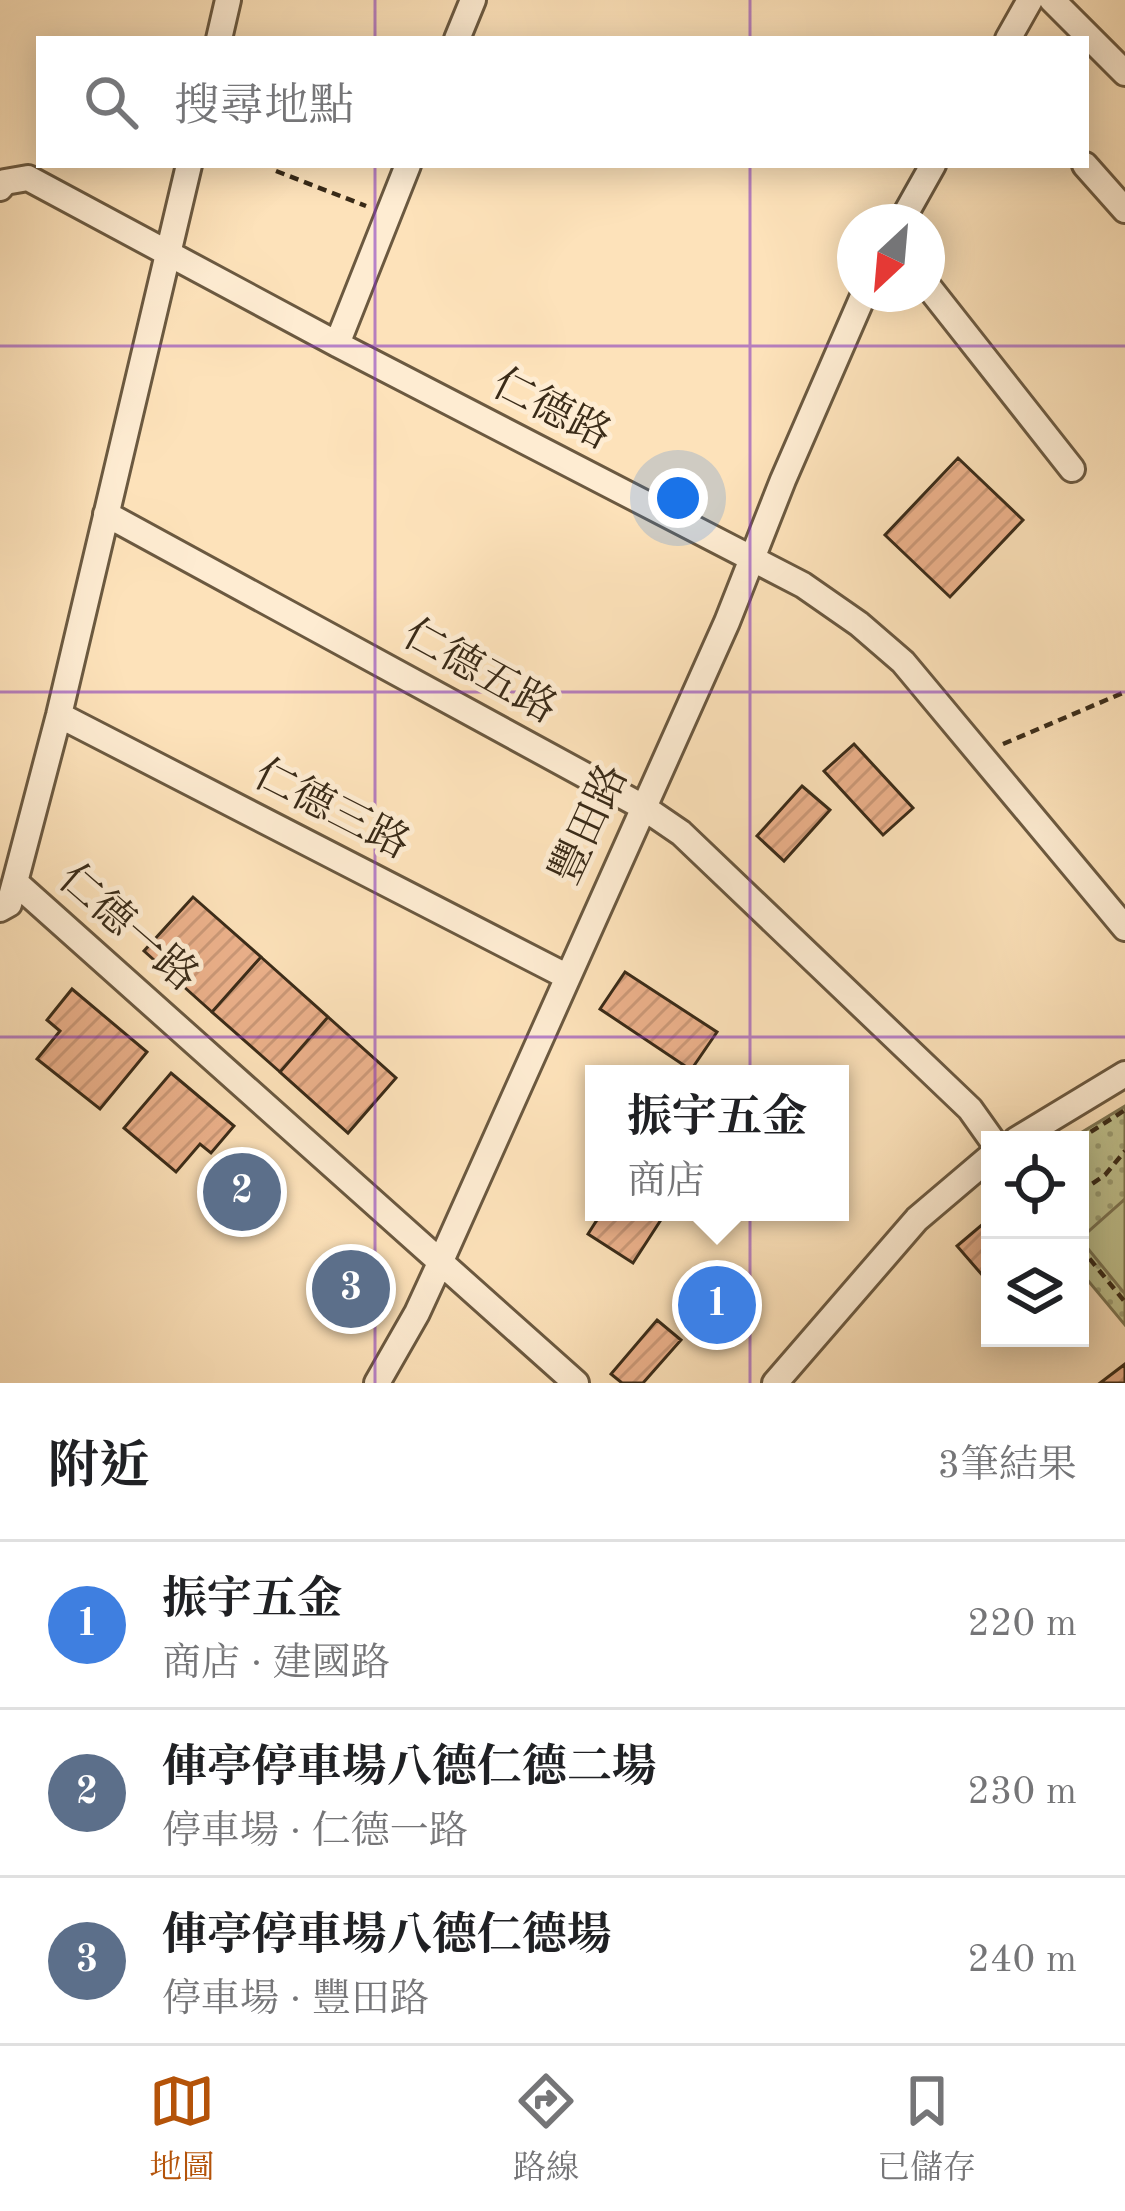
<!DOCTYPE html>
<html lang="zh-TW">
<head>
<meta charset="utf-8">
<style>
	:root { --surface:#fff; --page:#f2f2f2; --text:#202124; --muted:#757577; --line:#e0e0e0; --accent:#b45309 }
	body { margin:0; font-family:"Old Standard TT","Noto Serif TC",serif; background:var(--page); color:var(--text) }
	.controls { position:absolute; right:36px; bottom:36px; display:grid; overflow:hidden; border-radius:0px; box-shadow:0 6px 30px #0003 }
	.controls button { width:108px; height:108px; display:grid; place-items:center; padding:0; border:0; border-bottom:3px solid var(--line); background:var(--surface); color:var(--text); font:60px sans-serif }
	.compass { position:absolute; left:837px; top:204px; width:108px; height:108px; border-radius:50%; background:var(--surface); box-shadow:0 6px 30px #0003; rotate:206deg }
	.you { position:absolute; left:678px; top:498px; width:42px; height:42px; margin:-30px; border:9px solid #fff; border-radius:50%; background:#1a73e8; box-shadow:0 0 0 18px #1a73e833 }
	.badge { display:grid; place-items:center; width:78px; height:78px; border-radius:50%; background:var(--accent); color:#fff; font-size:39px; font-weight:700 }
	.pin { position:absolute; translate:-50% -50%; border:6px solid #fff; box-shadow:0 3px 12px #0006 }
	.popup { position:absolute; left:585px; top:1065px; width:264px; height:156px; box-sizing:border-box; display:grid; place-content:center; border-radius:0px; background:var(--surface); filter:drop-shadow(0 3px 9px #0005); font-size:39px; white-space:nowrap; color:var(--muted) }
	.popup b { font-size:45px; color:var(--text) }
	.popup::after { content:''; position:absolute; left:50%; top:100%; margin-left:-24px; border:24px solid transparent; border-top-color:var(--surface) }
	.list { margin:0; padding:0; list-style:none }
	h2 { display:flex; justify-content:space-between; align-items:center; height:156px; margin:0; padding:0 48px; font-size:51px }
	h2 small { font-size:39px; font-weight:400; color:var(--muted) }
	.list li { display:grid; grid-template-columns:78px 1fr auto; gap:36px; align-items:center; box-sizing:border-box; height:168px; padding:0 48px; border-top:3px solid var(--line) }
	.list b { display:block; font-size:45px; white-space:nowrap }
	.list p { margin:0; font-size:39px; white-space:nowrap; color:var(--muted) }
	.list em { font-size:39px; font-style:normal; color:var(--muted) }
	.icon { flex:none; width:66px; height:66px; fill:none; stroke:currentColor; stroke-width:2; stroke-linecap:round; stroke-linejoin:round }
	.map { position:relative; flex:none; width:1125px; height:1383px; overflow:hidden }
	.search { position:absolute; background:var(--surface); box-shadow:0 6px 30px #0003; left:36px; right:36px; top:36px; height:132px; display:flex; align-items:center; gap:30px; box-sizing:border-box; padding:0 42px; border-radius:0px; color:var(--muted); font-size:45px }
	.sheet { height:660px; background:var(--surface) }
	nav { display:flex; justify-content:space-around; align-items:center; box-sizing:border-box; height:168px; border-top:3px solid var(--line); background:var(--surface); font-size:33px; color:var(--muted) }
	nav a { display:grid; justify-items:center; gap:6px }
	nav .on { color:var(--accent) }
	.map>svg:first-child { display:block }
	.grass { fill:url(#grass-dots); stroke:#7e7754; stroke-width:3 }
	.garden { fill:#c1c38f; stroke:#7e7754; stroke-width:3 }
	.building { fill:url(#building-hatch); stroke:#3a2b18; stroke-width:3 }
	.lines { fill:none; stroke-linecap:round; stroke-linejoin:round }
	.minor-casing { stroke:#6b5940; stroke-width:30 }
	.path { stroke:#3a2b18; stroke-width:4.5; stroke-dasharray:9 6; stroke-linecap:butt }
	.minor { stroke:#feecd2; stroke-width:24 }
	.grid { fill:none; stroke:#7b2cbf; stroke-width:3; stroke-opacity:0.55 }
	.labels { text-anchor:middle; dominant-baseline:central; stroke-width:10; stroke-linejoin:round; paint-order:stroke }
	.street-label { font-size:42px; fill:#3a2b18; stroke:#feecd2 }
</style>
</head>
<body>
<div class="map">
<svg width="1125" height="1383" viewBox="0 0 1125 1383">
	<defs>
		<pattern id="grass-dots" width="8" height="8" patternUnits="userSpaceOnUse" patternTransform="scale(3)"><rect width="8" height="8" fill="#c1c38f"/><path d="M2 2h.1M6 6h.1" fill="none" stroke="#9e9f74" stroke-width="1.8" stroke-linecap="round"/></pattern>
		<pattern id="building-hatch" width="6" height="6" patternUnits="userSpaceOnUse" patternTransform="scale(3)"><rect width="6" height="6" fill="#ecb18b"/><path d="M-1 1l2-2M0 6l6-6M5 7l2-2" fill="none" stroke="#cb9877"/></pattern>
	</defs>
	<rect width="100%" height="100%" fill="#fde2ba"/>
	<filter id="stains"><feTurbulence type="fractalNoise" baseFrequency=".00167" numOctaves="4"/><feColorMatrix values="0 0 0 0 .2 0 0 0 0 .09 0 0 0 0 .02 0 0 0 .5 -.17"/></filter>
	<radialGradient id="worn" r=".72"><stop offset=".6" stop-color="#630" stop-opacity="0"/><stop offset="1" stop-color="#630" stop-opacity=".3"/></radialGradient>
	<path class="grass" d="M1125,1106V1325L1080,1271V1140H1069Z"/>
	<path class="garden" d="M1125,1199V1294L1080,1239Z"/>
	<path class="building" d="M958,458L1023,520L950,597L885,535Z
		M854,744L913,808L883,835L824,771Z
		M802,786L830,810L784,861L757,836Z
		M193,897L261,957L212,1012L144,951Z
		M261,957L328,1017L280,1072L212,1012Z
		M625,972L717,1032L691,1070L600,1009Z
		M72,989L147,1052L100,1109L37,1059L60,1031L47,1020Z
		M328,1017L396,1078L348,1133L280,1072Z
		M171,1073L234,1126L211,1153L200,1144L176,1172L124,1128Z
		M602,1212H666L633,1263L588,1234Z
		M990,1218V1284L957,1246Z
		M657,1320L681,1340L643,1383H622L611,1374Z
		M1125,1364V1383H1100Z"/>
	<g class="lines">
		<g class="minor-casing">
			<path id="minor" d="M1052,0L1125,73
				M219,39L228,0
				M457,39L473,0
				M1008,39L1030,0
				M189,165L59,715L15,882L576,1383
				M1085,165L1125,210
				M0,188L5,182L28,178L337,344L803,585L859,624L903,662L1125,928
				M901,222L933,165
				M927,285L1072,469
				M337,344L408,165
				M106,514L643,807L681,833L970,1109L992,1140
				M59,715L566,976
				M0,909L9,904L15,882
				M1016,1140L1125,1074
				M377,1383L417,1313L440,1263L727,622L783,480L864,294
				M775,1383L917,1219L990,1157"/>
		</g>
		<path class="path" d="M276,171L366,206
			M1003,744L1125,692
			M1078,1140L1125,1110
			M1080,1192L1105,1175L1125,1151
			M1080,1247L1125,1302"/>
		<use href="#minor" class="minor"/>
	</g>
	<path class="grid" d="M375,0V39M750,0V39M375,165V1383M750,165V1383M0,346H1125M0,692H1125M0,1037H1125"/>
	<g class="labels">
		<g class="street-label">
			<text transform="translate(551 411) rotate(27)">仁德路</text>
			<text transform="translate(479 673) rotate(29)">仁德五路</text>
			<text transform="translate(331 811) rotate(27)">仁德三路</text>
			<text transform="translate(591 825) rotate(-65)">豐田路</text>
			<text transform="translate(127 929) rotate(41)">仁德一路</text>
		</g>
	</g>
	<rect width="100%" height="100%" filter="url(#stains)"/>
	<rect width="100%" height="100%" fill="url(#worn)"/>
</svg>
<div class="controls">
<button><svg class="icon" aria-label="locate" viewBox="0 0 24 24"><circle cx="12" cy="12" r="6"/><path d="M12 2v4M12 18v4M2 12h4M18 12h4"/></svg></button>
<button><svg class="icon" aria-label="layers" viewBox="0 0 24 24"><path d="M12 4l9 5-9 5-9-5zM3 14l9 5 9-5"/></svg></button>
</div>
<svg class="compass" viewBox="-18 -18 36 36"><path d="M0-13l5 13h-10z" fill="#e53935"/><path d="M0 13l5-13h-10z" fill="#757577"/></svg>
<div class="you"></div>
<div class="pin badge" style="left:717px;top:1305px;background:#3f7fe0">1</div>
<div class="popup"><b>振宇五金</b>商店</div>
<div class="pin badge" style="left:242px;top:1192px;background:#5c6f8a">2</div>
<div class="pin badge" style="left:351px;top:1289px;background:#5c6f8a">3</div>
<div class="search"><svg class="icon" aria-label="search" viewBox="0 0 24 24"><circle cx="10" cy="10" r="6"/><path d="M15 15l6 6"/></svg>搜尋地點</div>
</div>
<section class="sheet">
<h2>附近<small>3筆結果</small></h2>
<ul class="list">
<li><span class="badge" style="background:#3f7fe0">1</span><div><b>振宇五金</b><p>商店 · 建國路</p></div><em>220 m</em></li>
<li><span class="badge" style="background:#5c6f8a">2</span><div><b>俥亭停車場八德仁德二場</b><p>停車場 · 仁德一路</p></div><em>230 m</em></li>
<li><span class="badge" style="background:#5c6f8a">3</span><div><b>俥亭停車場八德仁德場</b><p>停車場 · 豐田路</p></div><em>240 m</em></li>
</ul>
</section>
<nav>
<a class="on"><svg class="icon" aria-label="map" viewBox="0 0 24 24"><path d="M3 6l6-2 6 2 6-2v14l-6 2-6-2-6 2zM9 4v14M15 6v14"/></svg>地圖</a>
<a><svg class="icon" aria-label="directions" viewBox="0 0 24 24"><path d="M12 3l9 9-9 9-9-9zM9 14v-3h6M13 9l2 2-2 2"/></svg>路線</a>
<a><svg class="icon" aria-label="saved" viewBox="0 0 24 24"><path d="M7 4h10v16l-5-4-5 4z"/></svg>已儲存</a>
</nav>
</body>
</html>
